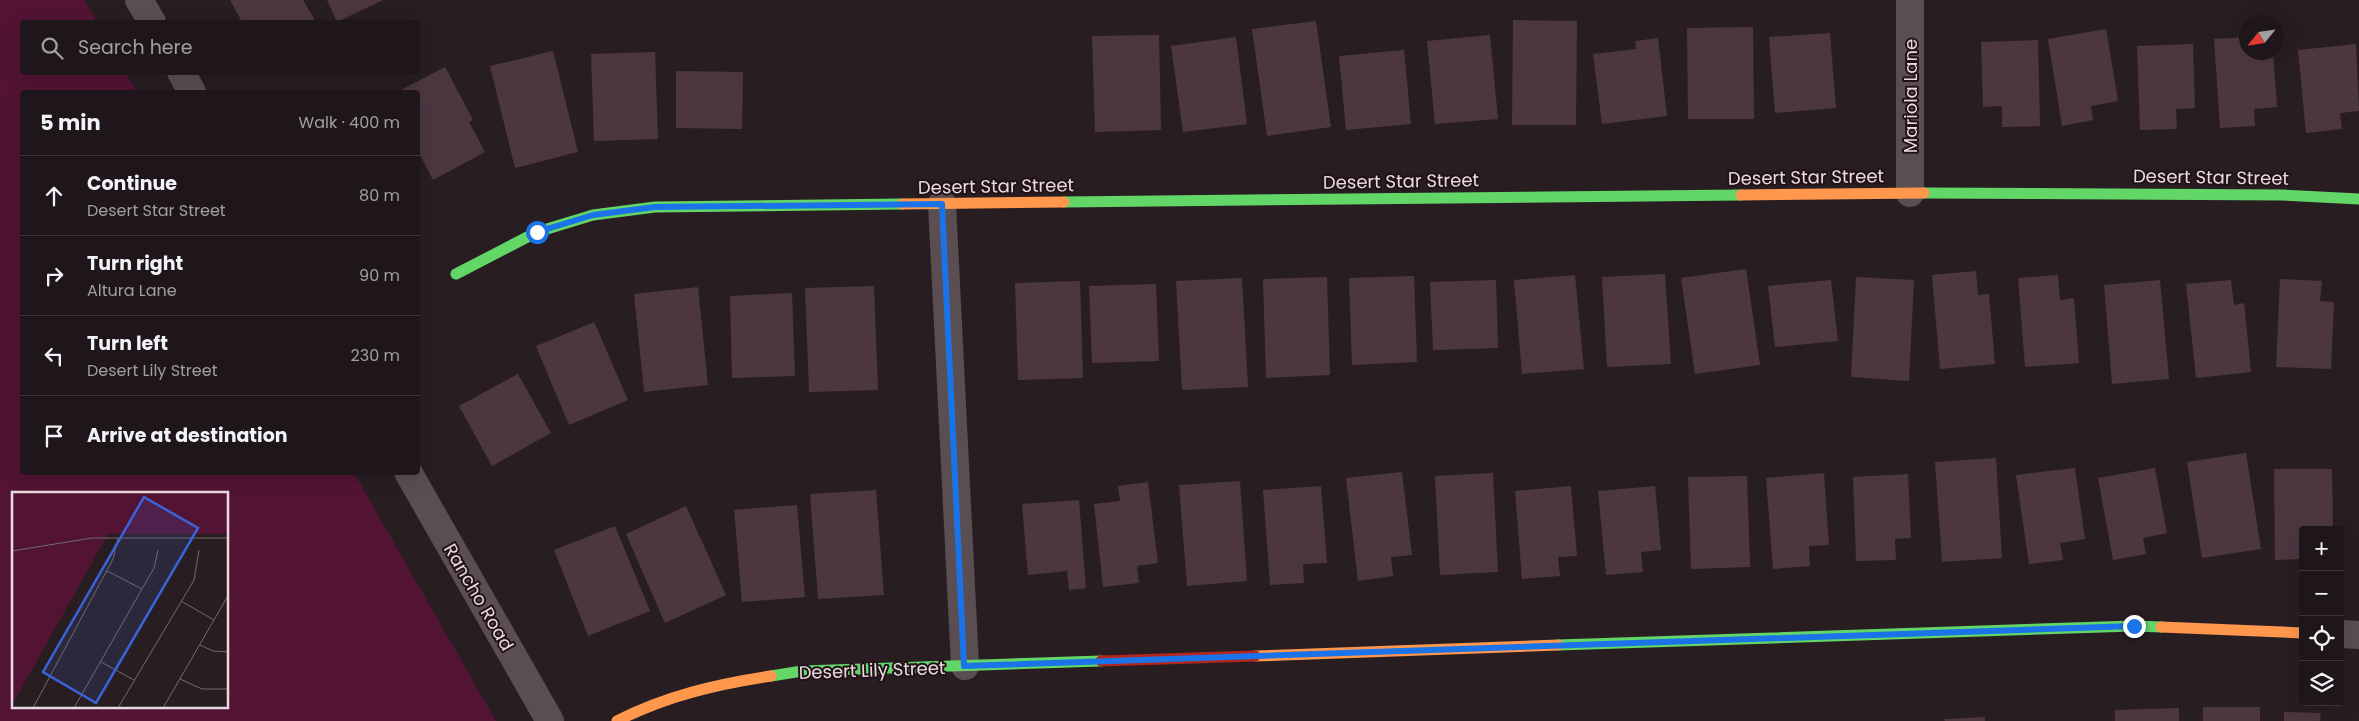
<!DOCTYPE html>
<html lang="en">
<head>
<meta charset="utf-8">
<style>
	:root { --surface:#1e161a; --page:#261f23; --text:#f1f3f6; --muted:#a19fa2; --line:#3c3539 }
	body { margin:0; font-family:Poppins,sans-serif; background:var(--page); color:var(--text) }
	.controls { position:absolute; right:15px; bottom:15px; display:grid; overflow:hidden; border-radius:5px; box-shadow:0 5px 20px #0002 }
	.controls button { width:45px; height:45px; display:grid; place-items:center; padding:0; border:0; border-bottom:1px solid var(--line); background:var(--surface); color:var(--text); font:25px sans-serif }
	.compass { position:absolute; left:2239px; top:15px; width:45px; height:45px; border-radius:50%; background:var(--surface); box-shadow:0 5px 20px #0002; rotate:240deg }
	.stop { position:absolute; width:15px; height:15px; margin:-11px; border:4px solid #1a73e8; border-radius:50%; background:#fff }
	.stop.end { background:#1a73e8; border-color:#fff; box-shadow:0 1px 5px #0008 }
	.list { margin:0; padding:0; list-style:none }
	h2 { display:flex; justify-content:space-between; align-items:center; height:65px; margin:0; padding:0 20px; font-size:21px }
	h2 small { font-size:16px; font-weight:400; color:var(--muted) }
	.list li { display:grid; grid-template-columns:32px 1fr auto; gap:15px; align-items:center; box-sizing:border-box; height:80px; padding:0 20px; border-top:1px solid var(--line) }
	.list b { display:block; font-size:19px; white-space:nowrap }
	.list p { margin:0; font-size:16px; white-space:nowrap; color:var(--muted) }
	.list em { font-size:16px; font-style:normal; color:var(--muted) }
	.icon { flex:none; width:28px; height:28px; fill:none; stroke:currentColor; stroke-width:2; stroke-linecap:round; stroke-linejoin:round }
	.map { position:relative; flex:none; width:2359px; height:721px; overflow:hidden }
	.search { position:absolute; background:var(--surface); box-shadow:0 5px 20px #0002; left:20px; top:20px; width:400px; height:55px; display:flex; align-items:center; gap:12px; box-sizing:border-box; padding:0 18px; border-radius:5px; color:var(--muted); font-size:19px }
	.panel { position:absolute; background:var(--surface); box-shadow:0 5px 20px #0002; left:20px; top:90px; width:400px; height:385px; border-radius:5px }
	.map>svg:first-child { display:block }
	.green { fill:#531434; fill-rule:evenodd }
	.building { fill:#4c3741 }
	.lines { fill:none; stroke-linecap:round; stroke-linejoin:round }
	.street { stroke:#5b4e53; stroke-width:28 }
	.fast { stroke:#63d668; stroke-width:11 }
	.slow { stroke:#ff974d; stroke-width:11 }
	.jam { stroke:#b3261e; stroke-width:11 }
	.route { stroke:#1a73e8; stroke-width:6 }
	.labels { text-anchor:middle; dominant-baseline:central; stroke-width:4; stroke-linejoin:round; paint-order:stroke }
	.street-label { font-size:18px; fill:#e7dbdf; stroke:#211218 }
	.inset-road { fill:none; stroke:#746a6e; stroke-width:1 }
	.view { fill:#3b63d9; fill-opacity:0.15; stroke:#3b63d9; stroke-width:2.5 }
	.inset-edge { fill:none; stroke:#e7dbdf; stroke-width:2.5 }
</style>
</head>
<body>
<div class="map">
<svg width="2359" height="721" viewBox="0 0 2359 721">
	<rect width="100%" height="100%" fill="#281e22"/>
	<path class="green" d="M0,0H84L97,22H22V72L126,73L137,92H22V472L354,473L496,721H0ZM14,493H228V707H14Z"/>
	<path class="building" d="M230,0H303L316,22H242Z
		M327,0H383L337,22Z
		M1513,20L1577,21L1576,125H1512Z
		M1316,21L1331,127L1267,136L1252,29Z
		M1753,27L1754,119H1688L1687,28Z
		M2106,29L2118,101L2091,106L2093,120L2062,126L2048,39Z
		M1830,33L1836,108L1775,113L1769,37Z
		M1159,35L1161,130L1095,132L1092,36Z
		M1490,35L1498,119L1435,124L1427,41Z
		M1236,37L1247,124L1183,132L1171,46Z
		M2246,37V52H2273L2277,107L2254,109L2255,126L2220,128L2214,39Z
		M1658,38L1667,116L1602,124L1593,54L1636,49L1635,41Z
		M2038,40L2040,126L2002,127V106L1983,107L1981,42Z
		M2193,44L2195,108L2176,109L2177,129L2140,130L2137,46Z
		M2356,44L2359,111L2340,113L2342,129L2306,133L2298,50Z
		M1404,50L1411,124L1346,130L1339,56Z
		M553,51L578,152L515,168L490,66Z
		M655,52L658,139L594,141L591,54Z
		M445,67L473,120L469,122L485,152L433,180L418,151V92H397Z
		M676,71L743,72L742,129L676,128Z
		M1746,269L1760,365L1695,374L1681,278Z
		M1976,271L1978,295L1989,294L1995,364L1940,369L1932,275Z
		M1665,274L1671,364L1607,367L1602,277Z
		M1575,275L1584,369L1522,374L1514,280Z
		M2058,275L2060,300L2074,298L2079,363L2025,367L2018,278Z
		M1414,276L1417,362L1352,365L1349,278Z
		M1327,277L1330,375L1266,378L1263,279Z
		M1856,277L1914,280L1909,381L1851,377Z
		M1242,278L1248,387L1182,390L1176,281Z
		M2280,279L2322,281L2320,301L2334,302L2331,369L2276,367Z
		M1496,280L1498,348L1433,350L1430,282Z
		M1831,280L1838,341L1775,347L1768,286Z
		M2160,280L2169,379L2112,384L2104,285Z
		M2231,280L2234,305L2244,303L2251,372L2196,378L2186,284Z
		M1080,281L1083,378L1018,380L1015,283Z
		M1156,284L1159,361L1092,363L1089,286Z
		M874,286L878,390L809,392L805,288Z
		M698,287L708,385L644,392L634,294Z
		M792,293L795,376L732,378L730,296Z
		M594,322L628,400L569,425L536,346Z
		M518,374L551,433L492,466L459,406Z
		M2246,453L2261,549L2202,558L2187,462Z
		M1996,458L2002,558L1942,562L1935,462Z
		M2075,468L2085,539L2060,543L2063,560L2029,564L2016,475Z
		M2155,468L2167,533L2143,538L2146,554L2113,560L2098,478Z
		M2274,469H2332L2333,530H2303V559L2275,560Z
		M1402,472L1412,555L1391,557L1393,576L1358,581L1346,478Z
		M1493,473L1498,572L1440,575L1435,476Z
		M1824,473L1829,545L1809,546L1810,566L1773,569L1766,478Z
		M1908,474L1911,538L1895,539L1896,560L1856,561L1853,477Z
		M1747,476L1750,567L1691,569L1688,477Z
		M1240,481L1247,581L1187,586L1179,485Z
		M1148,482L1158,563L1137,566L1139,583L1103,587L1094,504L1120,501L1118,486Z
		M1321,486L1327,563L1303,564L1304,583L1270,585L1263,490Z
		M1571,486L1577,556L1558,557L1560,576L1522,579L1515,491Z
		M1655,486L1661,550L1641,552L1643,572L1606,575L1598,491Z
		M876,490L884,595L818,599L810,494Z
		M1079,500L1086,588L1069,590L1067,571L1028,575L1022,504Z
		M797,505L805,597L742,602L734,510Z
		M686,506L726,595L665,623L626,534Z
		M615,526L650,611L588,636L554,550Z
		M2203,707H2260V721H2203Z
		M2179,708V721H2115V710Z
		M2284,712L2321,713L2320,721H2284Z
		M1985,717V721H1945L1944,719Z"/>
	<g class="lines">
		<path class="street" d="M139,0L152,22
			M181,72L192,92
			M1910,193V0
			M942,204L965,666
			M408,472L550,721
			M2340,634L2359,635"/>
		<path class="fast" d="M1924,193L2281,195L2359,199
			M1064,202L1741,195
			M456,274L537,232L593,215L655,207L902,204
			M1558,645L2134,626L2161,627
			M771,676L802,671L1101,661"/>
		<path class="slow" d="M1741,195L1924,193
			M902,204L1064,202
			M2161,627L2303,633
			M1255,656L1558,645
			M617,721C666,696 717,684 771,676"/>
		<path class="jam" d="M1101,661L1255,656"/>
	</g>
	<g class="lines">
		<path class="route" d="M537,232L593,215L655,207L942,204L964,666L2134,626"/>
	</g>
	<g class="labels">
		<g class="street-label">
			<text transform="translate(1910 96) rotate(-90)">Mariola Lane</text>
			<text transform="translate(1806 177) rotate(-1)">Desert Star Street</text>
			<text transform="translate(2211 177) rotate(1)">Desert Star Street</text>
			<text transform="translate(1401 181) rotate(-1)">Desert Star Street</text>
			<text transform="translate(996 186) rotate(-1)">Desert Star Street</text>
			<text transform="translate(479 597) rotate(60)">Rancho Road</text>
			<text transform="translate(872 670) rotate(-2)">Desert Lily Street</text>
		</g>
	</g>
	<g transform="translate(12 492)">
		<rect width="216" height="216" fill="#281e22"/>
		<path d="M0,0H216V42H96L0,213Z" fill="#531434"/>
		<path class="inset-road" d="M0,59L80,46H217M95,79L130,97M169,109L202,128M188,153L201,159L217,160M89,170L122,188M168,187L190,197H217M21,216L101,67L106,46M62,216L142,76L146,58M106,216L182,88L187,58M151,216L217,102"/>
		<path class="view" d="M132,5L186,36L84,211L31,180Z"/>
		<rect width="216" height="216" class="inset-edge"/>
	</g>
</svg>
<div class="controls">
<button>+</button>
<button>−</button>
<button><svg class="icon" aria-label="locate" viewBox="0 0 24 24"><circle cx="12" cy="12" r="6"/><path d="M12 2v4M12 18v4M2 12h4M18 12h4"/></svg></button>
<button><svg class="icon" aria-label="layers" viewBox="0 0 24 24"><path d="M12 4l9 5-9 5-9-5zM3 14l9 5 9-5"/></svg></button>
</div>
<svg class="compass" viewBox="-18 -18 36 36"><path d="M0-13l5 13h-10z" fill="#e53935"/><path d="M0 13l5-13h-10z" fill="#a19fa2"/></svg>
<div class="stop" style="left:537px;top:232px"></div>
<div class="stop end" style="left:2134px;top:626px"></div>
<div class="search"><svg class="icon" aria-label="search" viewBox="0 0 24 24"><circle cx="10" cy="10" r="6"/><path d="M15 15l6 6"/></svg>Search here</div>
<section class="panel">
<h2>5 min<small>Walk · 400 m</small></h2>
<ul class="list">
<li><svg class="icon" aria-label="ahead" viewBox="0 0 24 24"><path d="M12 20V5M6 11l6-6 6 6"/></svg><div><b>Continue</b><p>Desert Star Street</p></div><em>80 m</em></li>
<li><svg class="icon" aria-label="right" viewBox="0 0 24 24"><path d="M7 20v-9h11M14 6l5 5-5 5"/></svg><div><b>Turn right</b><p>Altura Lane</p></div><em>90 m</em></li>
<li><svg class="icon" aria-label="left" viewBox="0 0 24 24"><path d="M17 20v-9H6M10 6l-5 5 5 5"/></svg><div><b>Turn left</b><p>Desert Lily Street</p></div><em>230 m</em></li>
<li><svg class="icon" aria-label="arrive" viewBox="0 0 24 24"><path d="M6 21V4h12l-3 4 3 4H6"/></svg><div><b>Arrive at destination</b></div></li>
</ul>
</section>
</div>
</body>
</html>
